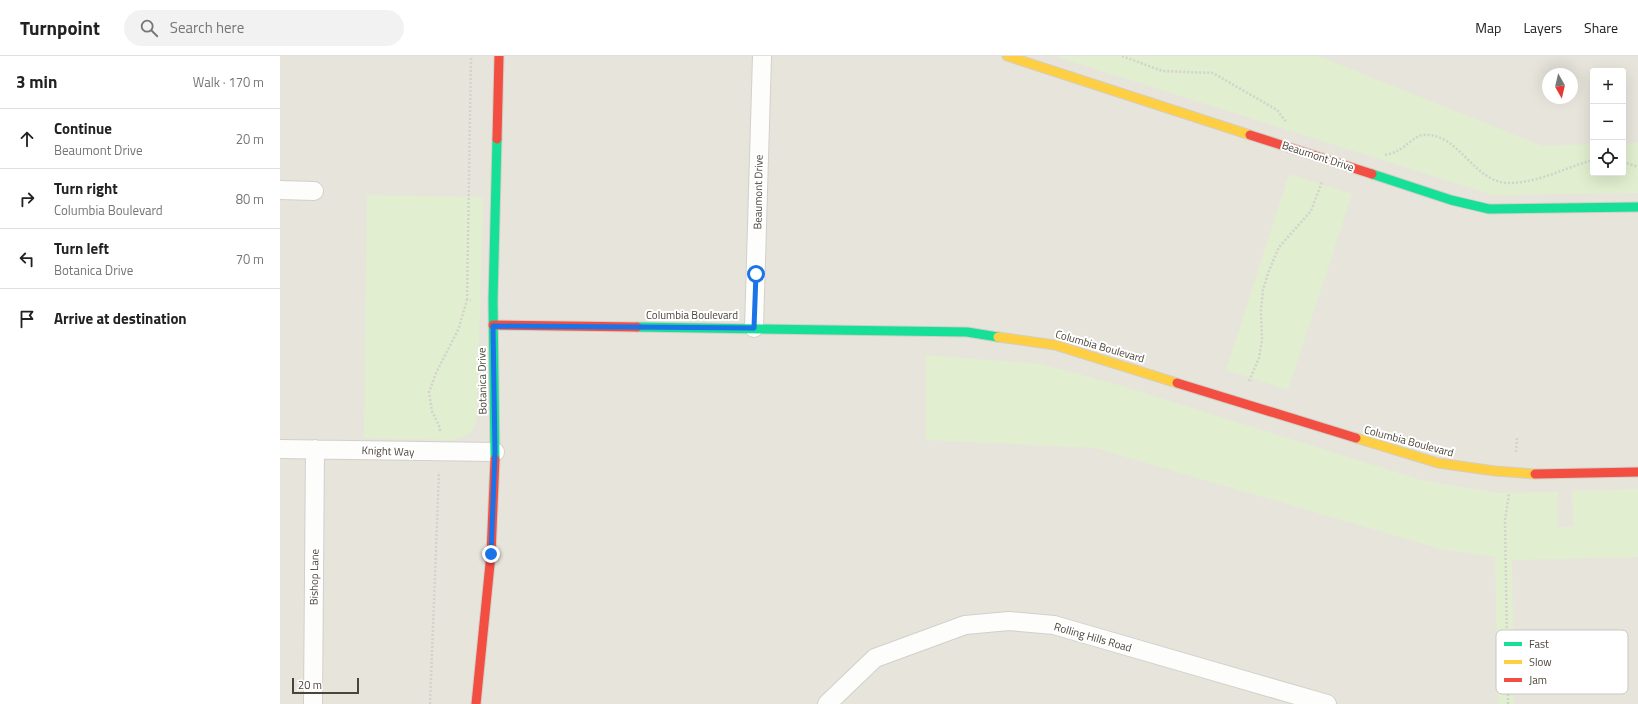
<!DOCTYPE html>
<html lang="en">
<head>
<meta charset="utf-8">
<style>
	:root { --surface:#fff; --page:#f2f2f2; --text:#222; --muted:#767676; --line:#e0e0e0 }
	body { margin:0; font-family:"Titillium Web",sans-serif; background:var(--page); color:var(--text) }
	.controls { position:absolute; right:12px; top:12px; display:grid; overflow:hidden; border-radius:4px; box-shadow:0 4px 16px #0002 }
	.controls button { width:36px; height:36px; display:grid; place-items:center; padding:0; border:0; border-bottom:1px solid var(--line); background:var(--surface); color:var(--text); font:20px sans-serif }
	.compass { position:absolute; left:1262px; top:12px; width:36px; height:36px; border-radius:50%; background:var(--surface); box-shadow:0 4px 16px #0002; rotate:172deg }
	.scale { position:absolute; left:12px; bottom:10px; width:67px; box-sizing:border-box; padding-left:4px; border:2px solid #4b4439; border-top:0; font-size:11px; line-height:14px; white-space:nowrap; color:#4b4439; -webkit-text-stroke:3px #fff; paint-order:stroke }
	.stop { position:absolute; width:12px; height:12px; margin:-9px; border:3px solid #1a73e8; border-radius:50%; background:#fff }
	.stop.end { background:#1a73e8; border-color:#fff; box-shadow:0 1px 4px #0008 }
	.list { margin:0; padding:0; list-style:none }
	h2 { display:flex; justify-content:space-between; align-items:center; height:52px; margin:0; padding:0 16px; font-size:17px }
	h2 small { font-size:13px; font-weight:400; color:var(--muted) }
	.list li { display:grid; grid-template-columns:26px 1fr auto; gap:12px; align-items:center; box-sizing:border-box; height:60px; padding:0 16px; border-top:1px solid var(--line) }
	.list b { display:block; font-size:15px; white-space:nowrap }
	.list p { margin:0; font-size:13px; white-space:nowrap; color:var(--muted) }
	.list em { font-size:13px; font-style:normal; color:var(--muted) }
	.icon { flex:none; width:22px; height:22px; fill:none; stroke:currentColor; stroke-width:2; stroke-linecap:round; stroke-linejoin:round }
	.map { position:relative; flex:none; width:1358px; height:648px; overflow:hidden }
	header { display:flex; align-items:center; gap:24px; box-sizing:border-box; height:56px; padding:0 20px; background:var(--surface); border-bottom:1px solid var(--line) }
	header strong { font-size:19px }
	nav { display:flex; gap:22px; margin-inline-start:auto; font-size:14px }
	.search { width:280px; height:36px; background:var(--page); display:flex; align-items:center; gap:10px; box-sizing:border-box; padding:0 14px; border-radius:22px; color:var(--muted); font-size:15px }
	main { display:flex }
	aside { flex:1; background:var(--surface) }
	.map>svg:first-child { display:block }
	.residential { fill:#e7e4dc; fill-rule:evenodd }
	.green { fill:#e1eecf }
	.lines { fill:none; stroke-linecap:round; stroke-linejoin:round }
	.street-casing { stroke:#d2d0cb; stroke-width:20 }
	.fast-casing { stroke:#d3cfc5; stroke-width:11 }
	.slow-casing { stroke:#d3cfc5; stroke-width:11 }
	.jam-casing { stroke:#d3cfc5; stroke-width:11 }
	.path { stroke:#d3d2cc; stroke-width:2.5; stroke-dasharray:2 2; stroke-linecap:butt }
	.street { stroke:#fdfdfc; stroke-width:18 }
	.fast { stroke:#16e098; stroke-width:9 }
	.slow { stroke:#ffcf43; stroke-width:9 }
	.jam { stroke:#f24e42; stroke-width:9 }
	.route { stroke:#1a73e8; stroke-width:5 }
	.labels { text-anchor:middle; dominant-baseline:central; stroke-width:4; stroke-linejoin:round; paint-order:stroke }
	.street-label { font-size:11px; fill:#4b4439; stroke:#fff }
	.key { fill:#fff; stroke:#c9c7c4; stroke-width:1 }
	.key-label { font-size:11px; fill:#4b4439 }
</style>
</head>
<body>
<header>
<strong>Turnpoint</strong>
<div class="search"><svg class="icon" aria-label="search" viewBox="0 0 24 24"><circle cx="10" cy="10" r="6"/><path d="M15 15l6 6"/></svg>Search here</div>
<nav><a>Map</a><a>Layers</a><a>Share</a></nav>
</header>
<main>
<aside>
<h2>3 min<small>Walk · 170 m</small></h2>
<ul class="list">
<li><svg class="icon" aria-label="ahead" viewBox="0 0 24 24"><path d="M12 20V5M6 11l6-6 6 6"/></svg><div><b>Continue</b><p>Beaumont Drive</p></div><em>20 m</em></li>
<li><svg class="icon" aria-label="right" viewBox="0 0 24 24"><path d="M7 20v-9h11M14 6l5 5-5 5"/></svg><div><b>Turn right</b><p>Columbia Boulevard</p></div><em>80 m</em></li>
<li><svg class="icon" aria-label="left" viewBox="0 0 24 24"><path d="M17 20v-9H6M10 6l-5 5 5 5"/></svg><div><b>Turn left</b><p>Botanica Drive</p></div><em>70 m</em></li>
<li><svg class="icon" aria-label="arrive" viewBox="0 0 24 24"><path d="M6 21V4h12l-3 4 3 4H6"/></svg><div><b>Arrive at destination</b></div></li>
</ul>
</aside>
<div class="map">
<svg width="1358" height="648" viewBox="0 0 1358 648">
	<rect width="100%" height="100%" fill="#f4f2ee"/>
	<path class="residential" d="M0,0H1358V648H0ZM1313,15H1343V117H1313ZM1268,18H1292V42H1268Z"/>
	<path class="green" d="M774,0H1038L1262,90L1313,88V117H1343V88L1358,87V137L1213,139Z
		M1009,118L1072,138L1008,334L946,314Z
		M87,139L203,141L197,361C194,377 186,381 172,384L84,382Z
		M646,299L761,308L839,329L1141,424L1217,437L1278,436V472L1293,470L1292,435L1358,433V501L1232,504L1234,648H1218L1215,501L1161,493L815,392L646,384Z"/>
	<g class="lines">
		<g class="street-casing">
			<path id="street" d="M0,134L34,135
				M474,272L482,0
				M0,393L215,396
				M33,648L35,393
				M547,648L595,602L685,569L729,565L774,569L1047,648"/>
		</g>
		<g class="fast-casing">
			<path id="fast" d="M1092,118L1171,144L1209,153L1358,151
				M357,271L687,276L718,281
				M215,403L213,245L217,83"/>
		</g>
		<g class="slow-casing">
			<path id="slow" d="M727,0L970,79
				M718,281L775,289L897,327
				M1076,382L1158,407L1215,415L1255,418"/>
		</g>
		<g class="jam-casing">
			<path id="jam" d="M970,79L1092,118
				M217,83L219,0
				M213,269L357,271
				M897,327L1076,382
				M1255,418L1358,416
				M196,648L211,498L215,403"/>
		</g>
		<path class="path" d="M842,0L882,15L933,17L997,54L1007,67
			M1105,99C1109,98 1114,97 1117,95C1125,92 1134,80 1143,79C1179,76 1193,126 1228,127C1259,127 1284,112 1313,104
			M1343,106L1358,111
			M187,244L191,0
			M969,325L979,302L982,284L981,255L983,234L988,217L999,191L1031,155L1042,126
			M160,375V372L152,355L149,336L156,317L178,274L187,244H191
			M1236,396L1237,382
			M150,648L159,416
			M1228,648L1225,464L1229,438"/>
		<use href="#street" class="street"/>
		<use href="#fast" class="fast"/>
		<use href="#slow" class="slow"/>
		<use href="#jam" class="jam"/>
	</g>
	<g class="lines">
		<path class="route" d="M211,498L215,396L213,270L474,272L476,218"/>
	</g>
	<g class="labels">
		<g class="street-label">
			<text transform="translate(1038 100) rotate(18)">Beaumont Drive</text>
			<text transform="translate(478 136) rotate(-89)">Beaumont Drive</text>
			<text x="412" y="259">Columbia Boulevard</text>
			<text transform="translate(820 290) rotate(16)">Columbia Boulevard</text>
			<text transform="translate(202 325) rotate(-91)">Botanica Drive</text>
			<text transform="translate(1129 385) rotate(15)">Columbia Boulevard</text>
			<text transform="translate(108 395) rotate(2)">Knight Way</text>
			<text transform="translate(34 521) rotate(-89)">Bishop Lane</text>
			<text transform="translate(813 581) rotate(16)">Rolling Hills Road</text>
		</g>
	</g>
	<rect x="1216" y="574" width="132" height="64" rx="6" class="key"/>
	<rect x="1224" y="586" width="18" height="4" fill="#16e098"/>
	<rect x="1224" y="604" width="18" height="4" fill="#ffcf43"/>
	<rect x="1224" y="622" width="18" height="4" fill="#f24e42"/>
	<g class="key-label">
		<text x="1249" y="592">Fast</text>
		<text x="1249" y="610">Slow</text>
		<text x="1249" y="628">Jam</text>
	</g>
</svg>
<div class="controls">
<button>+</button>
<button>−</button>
<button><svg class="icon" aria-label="locate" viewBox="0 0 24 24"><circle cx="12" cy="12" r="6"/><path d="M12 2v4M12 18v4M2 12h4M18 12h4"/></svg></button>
</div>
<svg class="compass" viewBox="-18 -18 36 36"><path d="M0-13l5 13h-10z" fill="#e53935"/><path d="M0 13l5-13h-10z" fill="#767676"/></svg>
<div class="scale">20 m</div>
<div class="stop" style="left:476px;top:218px"></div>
<div class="stop end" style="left:211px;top:498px"></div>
</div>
</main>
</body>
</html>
